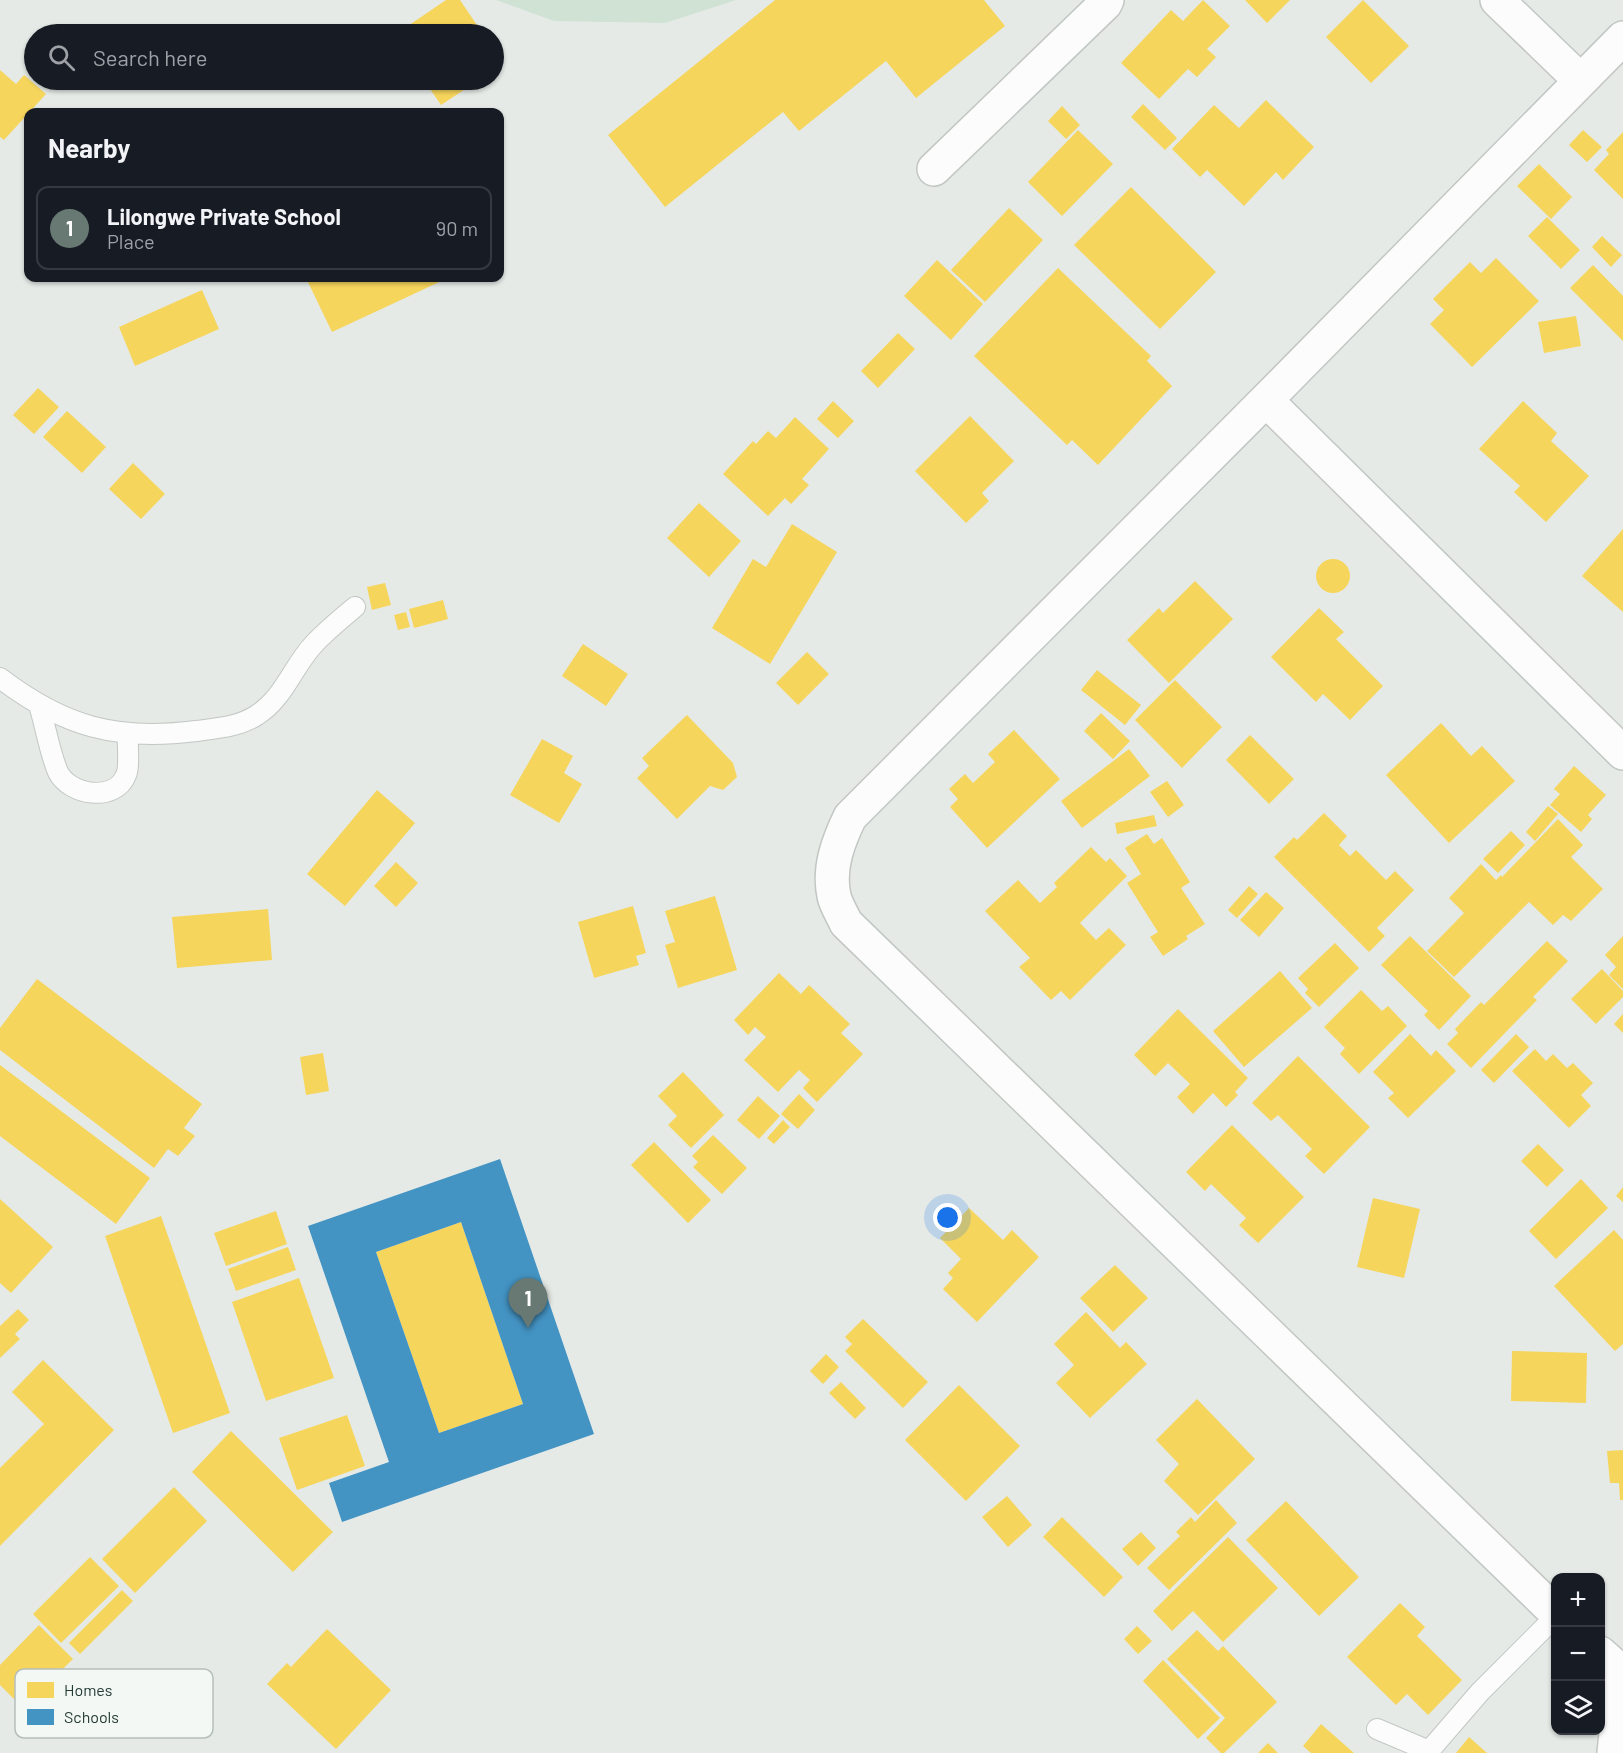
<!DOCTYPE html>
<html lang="en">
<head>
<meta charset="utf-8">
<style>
	:root { --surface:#171b24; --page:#242831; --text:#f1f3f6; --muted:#9ea1a6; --line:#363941; --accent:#687873 }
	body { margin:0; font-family:Barlow,sans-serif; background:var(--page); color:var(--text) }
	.controls { position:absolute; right:18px; bottom:18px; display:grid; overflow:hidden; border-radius:12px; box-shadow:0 2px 4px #0004 }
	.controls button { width:54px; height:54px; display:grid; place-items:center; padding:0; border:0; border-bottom:2px solid var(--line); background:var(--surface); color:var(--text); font:30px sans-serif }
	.you { position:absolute; left:948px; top:1218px; width:21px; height:21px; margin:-15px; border:4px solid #fff; border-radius:50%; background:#1a73e8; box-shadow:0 0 0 9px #1a73e833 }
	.badge { display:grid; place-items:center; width:39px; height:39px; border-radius:50%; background:var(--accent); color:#fff; font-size:20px; font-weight:700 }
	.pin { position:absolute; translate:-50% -50px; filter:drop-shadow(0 2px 3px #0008) }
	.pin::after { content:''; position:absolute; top:32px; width:21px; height:18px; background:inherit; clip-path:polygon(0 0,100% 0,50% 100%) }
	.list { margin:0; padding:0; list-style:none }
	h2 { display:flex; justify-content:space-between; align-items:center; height:78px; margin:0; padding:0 24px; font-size:26px }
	h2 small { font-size:20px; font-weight:400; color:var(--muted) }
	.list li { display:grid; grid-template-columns:39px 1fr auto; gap:18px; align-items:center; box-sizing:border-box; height:84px; margin:0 12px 12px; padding:0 12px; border:2px solid var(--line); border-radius:12px }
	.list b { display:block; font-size:22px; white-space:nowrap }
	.list p { margin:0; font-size:20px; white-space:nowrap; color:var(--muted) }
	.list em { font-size:20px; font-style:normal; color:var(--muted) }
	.icon { flex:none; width:33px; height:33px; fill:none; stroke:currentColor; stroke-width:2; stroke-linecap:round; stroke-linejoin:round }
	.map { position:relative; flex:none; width:1623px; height:1753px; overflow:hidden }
	.search { position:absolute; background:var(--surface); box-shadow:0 2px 4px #0004; left:24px; top:24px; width:480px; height:66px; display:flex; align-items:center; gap:15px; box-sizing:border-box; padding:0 21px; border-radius:33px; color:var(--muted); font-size:22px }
	.panel { position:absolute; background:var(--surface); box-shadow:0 2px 4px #0004; left:24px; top:108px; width:480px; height:174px; border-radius:12px }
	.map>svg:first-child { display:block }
	.green { fill:#cfe2d4 }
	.homes { fill:#f6d55c }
	.schools { fill:#4393c3; fill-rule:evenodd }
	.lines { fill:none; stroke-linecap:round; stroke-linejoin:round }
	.service-casing { stroke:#c2c7c4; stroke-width:22 }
	.minor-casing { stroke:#c2c7c4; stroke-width:36 }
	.service { stroke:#fbfcfb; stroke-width:20 }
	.minor { stroke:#fbfcfb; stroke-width:33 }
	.key { fill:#f3f8f5; stroke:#b5bfbb; stroke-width:1.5 }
	.key-label { font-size:16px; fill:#243b35 }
</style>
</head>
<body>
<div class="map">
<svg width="1623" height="1753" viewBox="0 0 1623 1753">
	<rect width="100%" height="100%" fill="#e5eae7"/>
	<path class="green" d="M496,0H736L665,23L554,21Z"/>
	<path class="homes" d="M446,0H460L483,34H396Z
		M775,0H984L1005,26L916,98L886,61L799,131L783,112L665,207L608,135Z
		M1203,0L1230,26L1207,49L1216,57L1197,77L1188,69L1159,99L1121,63L1171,10L1183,21Z
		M1245,0H1290L1267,23Z
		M1363,0L1409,46L1371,83L1326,37Z
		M494,50L503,64L494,70Z
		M0,70L16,84L24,75L46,94L4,140L0,137Z
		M424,80H479L441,105Z
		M1266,100L1314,147L1283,180L1276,172L1244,206L1207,170L1200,177L1172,149L1214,105L1239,128Z
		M1143,104L1177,138L1165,150L1131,117Z
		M1062,106L1080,125L1066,139L1048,121Z
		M1078,130L1113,164L1062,216L1028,182Z
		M1583,130L1602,147L1587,162L1569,145Z
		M1623,132V199L1594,170L1609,154L1606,150Z
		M1539,164L1572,197L1551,219L1517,186Z
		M1131,187L1216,272L1160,329L1074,245Z
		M1009,208L1043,240L985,302L951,270Z
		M1547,217L1580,250L1561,269L1528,236Z
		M1602,236L1622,255L1611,267L1592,247Z
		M1496,258L1539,301L1472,367L1430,324L1444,310L1433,299L1470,262L1481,273Z
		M937,260L983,304L951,340L904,296Z
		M1593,265L1623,296V341L1570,288Z
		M1058,268L1151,356L1147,361L1172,386L1098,465L1072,440L1067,445L974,356Z
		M306,278H448L332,332Z
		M202,290L219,329L135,366L119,327Z
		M1576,316L1581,346L1544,353L1538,322Z
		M898,333L915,349L878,388L861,371Z
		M38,388L59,407L34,434L13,415Z
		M833,401L854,421L838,438L817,419Z
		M1523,401L1557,433L1551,441L1589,476L1546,522L1514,492L1520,486L1479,449Z
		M67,411L106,447L82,473L43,437Z
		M970,416L1014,461L982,493L989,501L966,523L915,471Z
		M795,417L829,449L802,479L809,485L791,504L785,498L768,516L723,474L753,441L756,444L768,431L776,438Z
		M133,463L165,494L141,519L109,489Z
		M699,503L741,541L709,577L667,538Z
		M792,524L837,552L770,664L712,628L753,559L766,567Z
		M1623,529V612L1582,576Z
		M1316 576a17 17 0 1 1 34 0a17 17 0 1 1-34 0Z
		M1195,581L1233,619L1169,683L1127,640L1159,608L1163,613Z
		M385,583L391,605L372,610L367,587Z
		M443,600L448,619L414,628L409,609Z
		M1319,608L1344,632L1336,639L1383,686L1350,720L1323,694L1316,702L1271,657Z
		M406,612L410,627L398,630L394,615Z
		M583,644L628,674L606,706L562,676Z
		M807,652L829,674L798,705L776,683Z
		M1097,670L1141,705L1125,725L1081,690Z
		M1175,680L1222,727L1182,768L1135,720Z
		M1101,713L1130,741L1113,759L1084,731Z
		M687,715L733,763L737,777L723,790L710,786L677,819L637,778L649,766L642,758Z
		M1441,723L1471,756L1482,746L1515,781L1449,843L1386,775Z
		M1014,730L1060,779L987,848L950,807L958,799L949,789L965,774L973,783L995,762L988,754Z
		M1250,735L1294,779L1269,804L1226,760Z
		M542,739L573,756L564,773L582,784L559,823L510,795Z
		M1129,749L1150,776L1082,828L1061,801Z
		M1574,766L1606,795L1588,815L1592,819L1581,832L1550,805L1560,794L1554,789Z
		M1167,781L1184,805L1168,817L1150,792Z
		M377,790L415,823L345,906L307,874Z
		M1548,806L1558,814L1535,841L1526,832Z
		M1324,813L1347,836L1339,845L1350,856L1356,850L1386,880L1395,871L1414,890L1377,928L1385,936L1369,952L1274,857L1294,837L1297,840Z
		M1154,815L1157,826L1117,834L1115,823Z
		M1558,819L1583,845L1571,857L1603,889L1571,921L1563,915L1553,925L1529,902L1454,977L1427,951L1464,913L1449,898L1481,864L1496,880L1501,875L1502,877Z
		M1511,831L1525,845L1498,873L1483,859Z
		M1147,834L1154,844L1162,838L1190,882L1181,888L1205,924L1186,936L1188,939L1163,956L1150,937L1158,932L1127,883L1141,874L1125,848Z
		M1091,847L1106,862L1110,858L1127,876L1080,923L1096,940L1109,928L1126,945L1070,1000L1061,991L1051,1000L1019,967L1030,958L985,911L1018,880L1040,903L1057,887L1054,883Z
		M396,862L418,883L396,907L374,886Z
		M1249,886L1258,894L1237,918L1228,910Z
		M1266,892L1284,908L1259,937L1240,920Z
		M715,896L737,970L678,988L665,945L675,942L665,911Z
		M633,906L646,953L636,956L639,965L594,978L578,922Z
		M268,909L272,960L177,968L172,917Z
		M1410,936L1471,996L1439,1030L1424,1015L1428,1011L1381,965Z
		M1623,936V989L1609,975L1616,967L1605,955Z
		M1547,941L1568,961L1533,997L1537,1000L1471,1068L1447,1044L1458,1033L1455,1029L1481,1002L1484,1005Z
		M1335,943L1359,968L1319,1007L1305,993L1308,989L1298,978Z
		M1602,969L1623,991V997L1596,1024L1571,999Z
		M1280,971L1312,1008L1244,1067L1213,1031Z
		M779,973L801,994L809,985L850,1024L841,1033L863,1054L817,1102L803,1088L810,1080L799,1070L778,1092L744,1060L766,1037L755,1027L748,1035L734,1020Z
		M37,979L202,1104L184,1128L195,1136L178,1156L168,1149L154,1168L0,1050V1028Z
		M1361,990L1382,1011L1388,1006L1407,1026L1359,1074L1340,1054L1345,1048L1324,1027Z
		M1178,1009L1248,1078L1235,1092L1238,1095L1226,1107L1213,1093L1193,1114L1177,1097L1190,1084L1168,1063L1155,1076L1134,1055Z
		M1623,1014V1033L1614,1024Z
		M1410,1034L1431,1056L1436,1050L1456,1071L1408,1118L1388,1098L1394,1093L1373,1072Z
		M1516,1034L1529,1047L1494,1083L1481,1070Z
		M1535,1049L1546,1061L1553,1054L1567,1068L1573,1063L1593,1083L1581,1095L1591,1106L1569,1128L1512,1071Z
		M323,1053L329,1091L306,1095L300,1057Z
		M1298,1056L1370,1127L1324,1174L1305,1156L1312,1149L1278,1115L1271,1121L1252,1103Z
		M0,1065L150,1178L116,1224L0,1136Z
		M683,1072L724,1115L691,1148L668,1125L677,1116L658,1096Z
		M799,1094L815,1110L798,1129L781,1114Z
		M758,1096L780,1116L759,1139L737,1120Z
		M783,1120L790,1127L774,1144L767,1138Z
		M1232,1125L1304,1197L1258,1243L1239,1225L1246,1218L1211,1184L1205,1191L1186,1172Z
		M713,1135L747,1168L722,1194L693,1167L698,1162L692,1156Z
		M654,1142L711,1200L688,1223L631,1165Z
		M1538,1144L1564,1170L1547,1187L1521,1161Z
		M1581,1179L1608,1208L1556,1259L1529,1231Z
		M1623,1187V1202L1616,1196Z
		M1373,1198L1420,1209L1404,1278L1357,1267Z
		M0,1199L53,1247L11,1293L0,1283Z
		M969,1208L1003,1240L1012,1230L1039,1257L977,1322L943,1289L953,1278L948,1273L961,1259L940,1238Z
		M276,1211L287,1244L226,1266L214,1233Z
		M161,1216L230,1413L173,1433L105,1236Z
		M461,1222L523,1404L439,1433L376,1252Z
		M1614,1230L1623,1240V1344L1615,1351L1554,1286Z
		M288,1247L296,1270L236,1291L228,1269Z
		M1115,1265L1148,1298L1113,1332L1080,1298Z
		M299,1278L334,1378L266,1401L232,1302Z
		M18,1309L29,1320L15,1334L20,1339L0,1358V1326Z
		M1086,1312L1120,1348L1126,1342L1147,1364L1090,1418L1056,1383L1074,1365L1054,1344Z
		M863,1319L928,1382L903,1408L845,1351L852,1344L845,1337Z
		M1512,1351L1587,1353L1586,1403L1511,1401Z
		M826,1354L839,1367L823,1384L810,1371Z
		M43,1360L114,1430L0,1546V1468L44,1424L12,1392Z
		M841,1382L866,1408L855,1419L829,1393Z
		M959,1385L1020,1446L966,1501L905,1440Z
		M1197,1399L1255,1459L1198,1515L1164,1481L1179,1464L1156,1440Z
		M347,1415L365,1466L297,1490L279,1438Z
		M231,1431L333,1532L293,1572L192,1472Z
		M1623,1450V1500H1620L1619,1483H1610L1607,1451Z
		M174,1487L207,1521L135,1593L102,1559Z
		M1007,1496L1032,1525L1008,1547L982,1517Z
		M1216,1500L1237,1523L1169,1590L1147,1568L1180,1536L1176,1532L1191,1517L1195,1522Z
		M1286,1501L1359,1577L1319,1616L1246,1540Z
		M1062,1517L1123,1577L1104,1597L1043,1537Z
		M1141,1532L1156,1548L1138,1566L1122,1549Z
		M1228,1537L1278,1588L1223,1642L1193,1611L1172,1631L1153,1611Z
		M90,1557L119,1586L61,1643L33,1614Z
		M122,1590L133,1601L80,1654L69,1643Z
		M1400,1603L1425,1627L1417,1636L1462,1680L1428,1715L1407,1694L1396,1705L1347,1657Z
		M39,1625L73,1659L23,1708L0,1685V1665Z
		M1137,1626L1152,1641L1138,1654L1124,1639Z
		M327,1629L391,1690L336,1749L267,1684L287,1663L291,1667Z
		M1197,1630L1218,1651L1223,1646L1277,1702L1224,1753H1221L1206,1738L1225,1718L1167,1659Z
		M1163,1660L1220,1718L1198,1739L1143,1681Z
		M1321,1724L1354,1753H1311L1303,1746Z
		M1469,1737L1487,1753H1456Z
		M1268,1743L1278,1753H1258Z"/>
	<path class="schools" d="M500,1159L594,1434L342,1522L329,1483L389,1462L308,1226ZM461,1222L523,1404L439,1433L376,1252Z"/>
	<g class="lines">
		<g class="service-casing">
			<path id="service" d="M0,678C64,727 117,741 196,731C218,728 239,727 257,715C284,698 293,666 314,644C326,631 341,619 355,607
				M39,705C45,724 50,754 58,772C69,795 115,803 126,775C130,767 127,744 128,734
				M1377,1729L1429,1751L1480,1692L1556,1616"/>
		</g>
		<g class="minor-casing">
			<path id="minor" d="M1497,0L1580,80
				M934,169L1105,4L1107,0
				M1266,400L1623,753
				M1556,1613L846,923C842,914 836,905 834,896C828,868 838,842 850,817L1266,400L1623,38
				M1600,1653L1623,1673
				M1614,1753L1622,1673"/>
		</g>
		<use href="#service" class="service"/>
		<use href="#minor" class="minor"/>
	</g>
	<rect x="15" y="1669" width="198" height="69" rx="9" class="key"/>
	<rect x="27" y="1682" width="27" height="16" fill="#f6d55c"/>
	<rect x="27" y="1709" width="27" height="16" fill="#4393c3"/>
	<g class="key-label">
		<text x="64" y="1696">Homes</text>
		<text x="64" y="1723">Schools</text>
	</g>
</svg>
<div class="controls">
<button>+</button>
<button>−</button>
<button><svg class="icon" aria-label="layers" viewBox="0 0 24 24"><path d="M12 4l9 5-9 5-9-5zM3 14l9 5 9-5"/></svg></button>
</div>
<div class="you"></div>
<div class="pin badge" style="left:528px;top:1328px">1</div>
<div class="search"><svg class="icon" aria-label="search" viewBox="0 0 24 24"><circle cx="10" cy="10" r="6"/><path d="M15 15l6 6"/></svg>Search here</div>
<section class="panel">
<h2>Nearby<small></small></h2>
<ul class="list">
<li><span class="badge">1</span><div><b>Lilongwe Private School</b><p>Place</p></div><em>90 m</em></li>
</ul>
</section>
</div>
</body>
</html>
